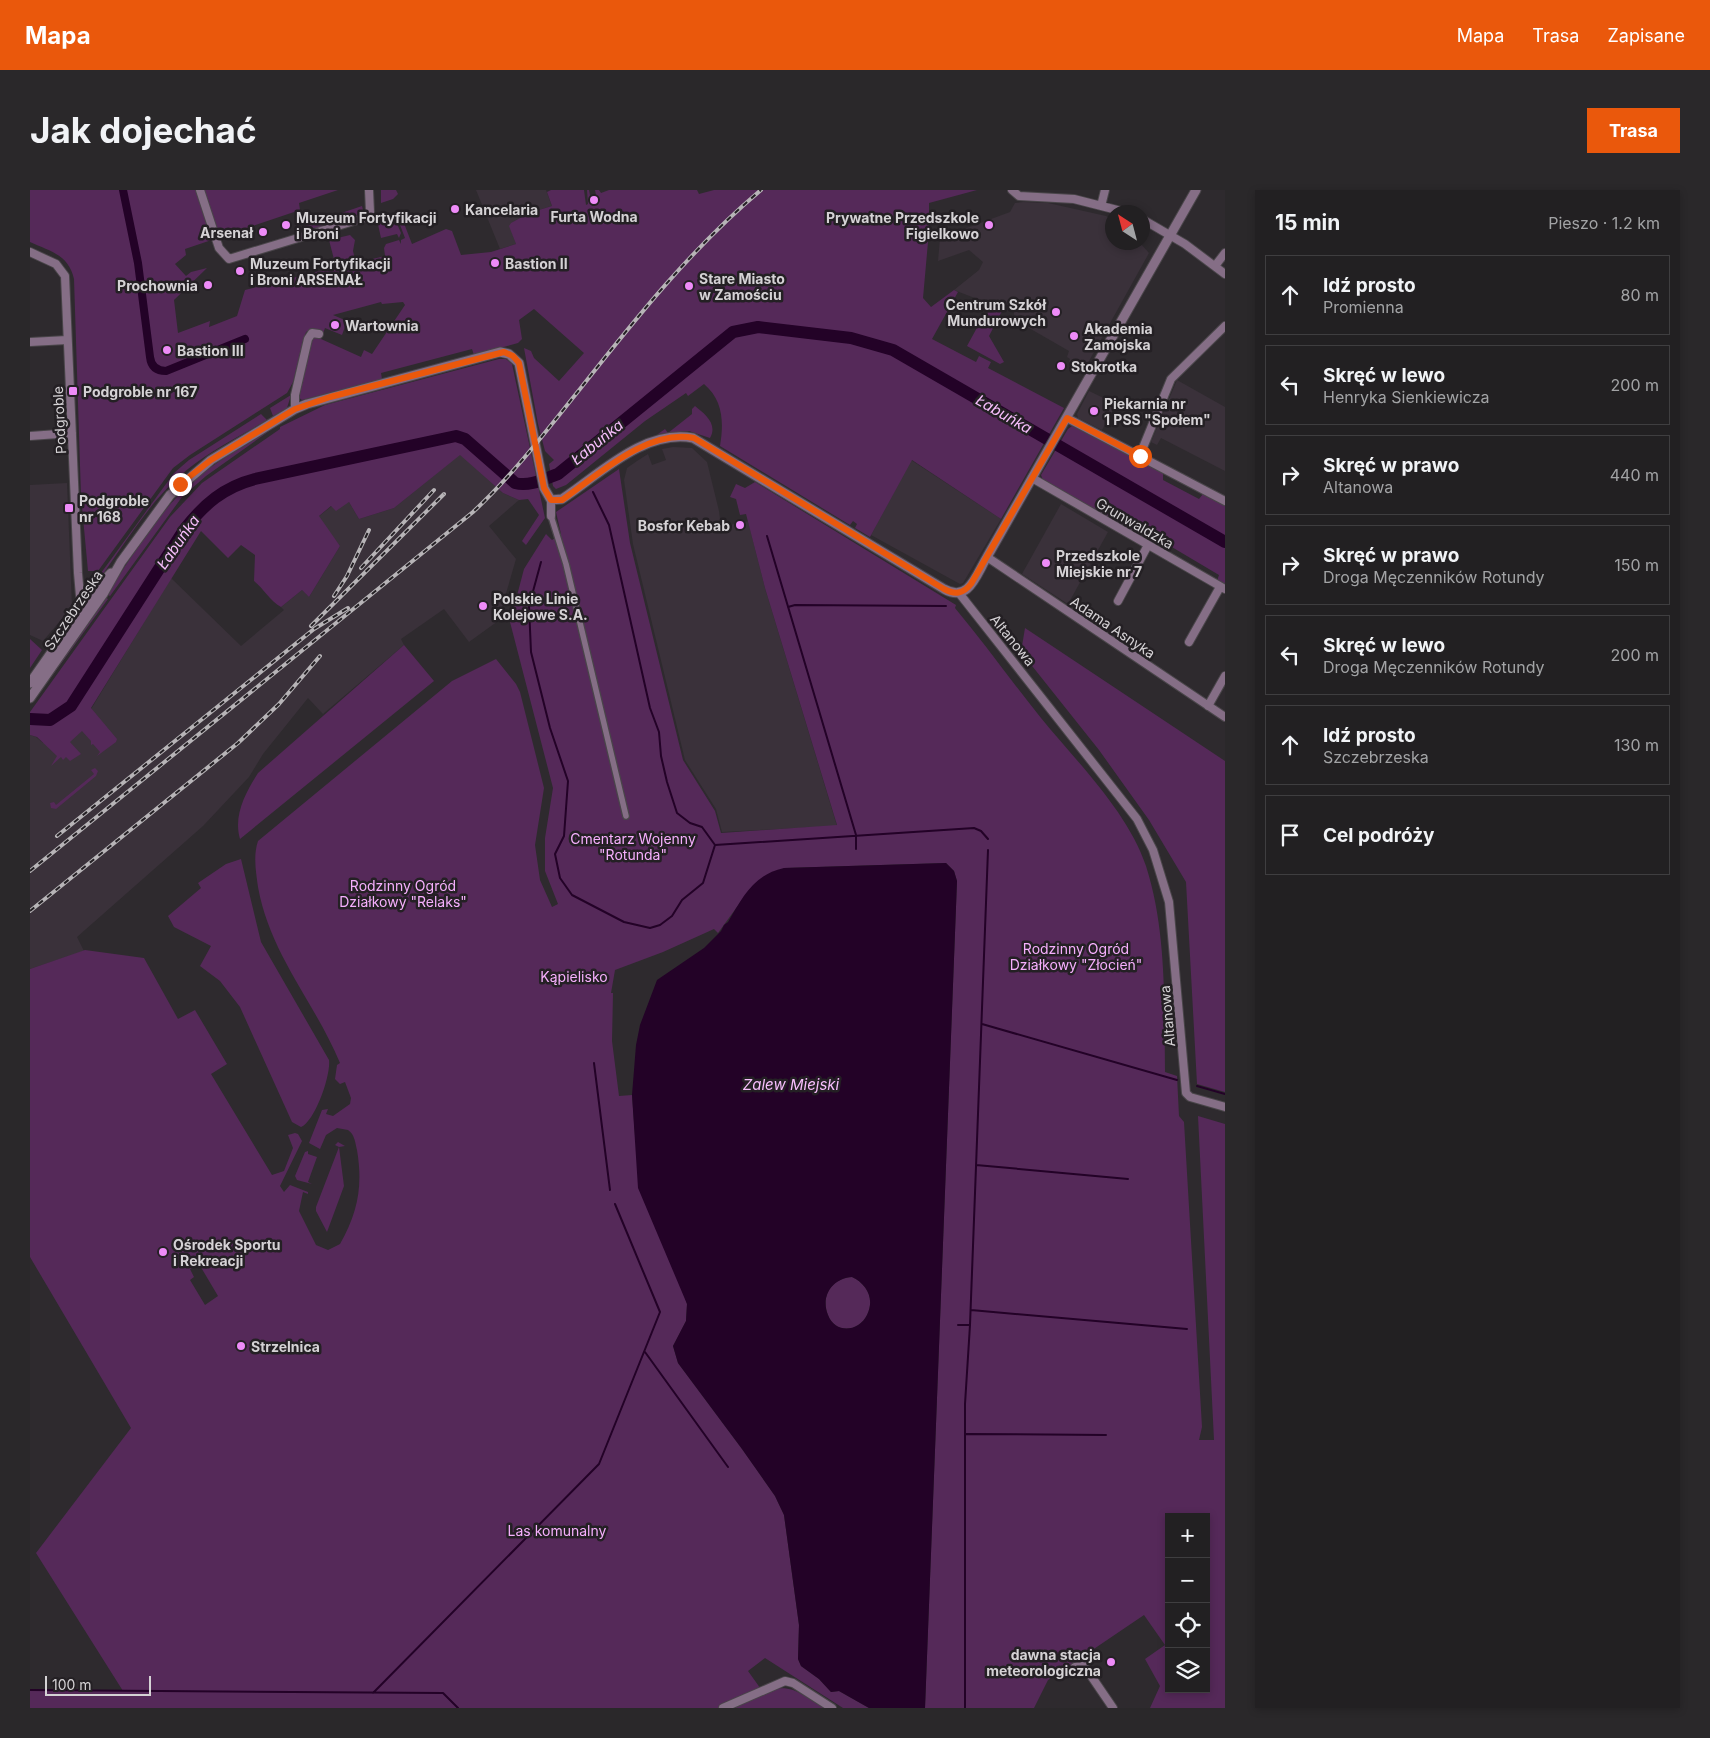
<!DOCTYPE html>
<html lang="pl">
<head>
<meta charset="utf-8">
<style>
	:root { --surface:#222022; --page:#2a282a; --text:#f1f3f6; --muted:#a2a3a5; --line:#3f3e40; --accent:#ea580c }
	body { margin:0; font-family:Inter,sans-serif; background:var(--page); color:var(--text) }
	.controls { position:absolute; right:15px; bottom:15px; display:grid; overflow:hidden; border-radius:0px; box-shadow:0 2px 8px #0003 }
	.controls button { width:45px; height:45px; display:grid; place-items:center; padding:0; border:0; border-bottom:1px solid var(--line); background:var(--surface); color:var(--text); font:25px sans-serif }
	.compass { position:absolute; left:1075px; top:15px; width:45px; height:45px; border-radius:50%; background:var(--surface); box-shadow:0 2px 8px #0003; rotate:324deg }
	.scale { position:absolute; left:15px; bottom:12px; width:106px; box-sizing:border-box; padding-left:5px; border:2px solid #d5d2d5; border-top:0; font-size:14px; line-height:18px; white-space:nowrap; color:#d5d2d5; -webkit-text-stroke:4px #242024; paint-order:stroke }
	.stop { position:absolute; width:15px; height:15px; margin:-11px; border:4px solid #ea580c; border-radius:50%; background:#fff }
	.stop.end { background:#ea580c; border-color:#fff; box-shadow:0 1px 5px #0008 }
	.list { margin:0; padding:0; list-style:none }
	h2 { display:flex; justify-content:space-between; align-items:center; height:65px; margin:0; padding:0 20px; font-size:21px }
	h2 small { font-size:16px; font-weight:400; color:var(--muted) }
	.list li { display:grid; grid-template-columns:32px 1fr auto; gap:15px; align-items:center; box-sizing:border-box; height:80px; margin:0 10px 10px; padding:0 10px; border:1px solid var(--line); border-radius:0px }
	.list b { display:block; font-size:19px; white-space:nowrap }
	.list p { margin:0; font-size:16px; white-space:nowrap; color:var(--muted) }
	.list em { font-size:16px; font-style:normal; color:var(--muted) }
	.icon { flex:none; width:28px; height:28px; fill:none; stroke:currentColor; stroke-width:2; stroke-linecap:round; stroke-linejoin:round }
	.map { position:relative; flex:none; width:1195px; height:1518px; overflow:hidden; border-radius:0px }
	header { display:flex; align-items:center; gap:30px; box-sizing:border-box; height:70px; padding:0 25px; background:var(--accent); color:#fff }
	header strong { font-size:24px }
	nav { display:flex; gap:28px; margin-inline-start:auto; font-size:18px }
	.intro { display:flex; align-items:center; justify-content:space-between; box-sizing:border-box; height:120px; padding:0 30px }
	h1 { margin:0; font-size:35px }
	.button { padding:12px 22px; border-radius:0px; background:var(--accent); color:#fff; font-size:18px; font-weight:700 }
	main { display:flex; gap:30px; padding:0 30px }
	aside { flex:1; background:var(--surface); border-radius:0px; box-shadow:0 2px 8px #0003 }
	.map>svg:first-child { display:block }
	.built { fill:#3a313a }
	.green { fill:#552959; fill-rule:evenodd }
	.water { fill:#230227; fill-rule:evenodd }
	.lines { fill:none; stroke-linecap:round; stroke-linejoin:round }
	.stream { stroke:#230227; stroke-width:2 }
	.canal { stroke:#230227; stroke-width:8 }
	.river { stroke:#230227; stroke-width:12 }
	.pedestrian-casing { stroke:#494549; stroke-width:8 }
	.minor-casing { stroke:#494549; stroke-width:10 }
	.tertiary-casing { stroke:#494549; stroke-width:11 }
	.pedestrian { stroke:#856e86; stroke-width:5.5 }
	.minor { stroke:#856e86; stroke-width:8 }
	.tertiary { stroke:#856e86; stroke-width:9 }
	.rail-casing { stroke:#b7b4b7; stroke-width:4 }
	.rail { stroke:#242024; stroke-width:2; stroke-dasharray:5.5; stroke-linecap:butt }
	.route { stroke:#ea580c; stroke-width:6 }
	.poi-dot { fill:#ee8bf8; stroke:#242024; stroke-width:2 }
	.labels { text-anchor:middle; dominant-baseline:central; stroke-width:5; stroke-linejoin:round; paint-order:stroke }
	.poi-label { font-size:14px; font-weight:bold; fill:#d5d2d5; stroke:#242024; text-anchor:start }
	.street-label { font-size:14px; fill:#d5d2d5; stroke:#242024 }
	.park-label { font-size:14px; fill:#f6affd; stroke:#242024 }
	.water-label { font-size:15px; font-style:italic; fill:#f7befc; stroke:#242024 }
</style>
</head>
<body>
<header>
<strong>Mapa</strong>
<nav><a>Mapa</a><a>Trasa</a><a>Zapisane</a></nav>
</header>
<div class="intro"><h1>Jak dojechać</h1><a class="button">Trasa</a></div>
<main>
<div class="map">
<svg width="1195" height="1518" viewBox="0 0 1195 1518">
	<rect width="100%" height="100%" fill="#2e2a2e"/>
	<path class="built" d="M446,0H516L522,16L499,23L483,32L480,36L486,54L470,59Z
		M993,12L1018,13L1076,26L1082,29V52L1110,53L1119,63L1054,180L1039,172L1040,169L1037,167L1039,161L985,130L983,118L973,119L924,100L949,80L953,72L939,60L908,71L910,48L980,22L985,13Z
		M1147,190L1195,217V281L1131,248L1127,255L1121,252Z
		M1059,201L1086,214L1072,240L1048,228L1047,224Z
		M643,257L662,258L677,272L689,321L691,337L704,334L706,341L716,338L715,332L718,331L735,398L807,636L692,642L686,619L655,570L603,354L594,290L597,278L607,271L618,264L622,275L636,270L632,259Z
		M430,264L473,303L489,310L459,336L486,369L468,431L439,452L414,419L371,449L374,455L293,524L278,508L233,564L219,587L173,636L47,747L54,761L0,779V545L6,547L13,553L55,529L141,388L211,456L254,420L251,417L272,400L279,407L310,356L288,327L302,316L319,312L329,329L364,318Z
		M881,270L971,329L933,393L930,394L841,345Z
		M37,293L42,417L13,451L0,445V295Z
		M1031,314L1078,342L1038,414L992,384Z"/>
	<path class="green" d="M0,0H308L269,13L270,20L155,59L156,65L145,74L156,86L161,82L177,78L144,110L148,143L180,131L179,137L207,126L215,100L306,77L299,50L320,45L325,50L323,61L326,73L355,66L354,58L356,54L369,50L371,54V50L375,48L367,27H345L370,23L382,54L416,39L422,41L431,65L461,62L486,54L479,36L481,33L499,23L522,16L517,2L521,0H554L556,15L558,14L557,0H559L562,16L568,15L565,0H569L571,3L579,0H667L669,4L684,0H947L899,13V41L893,108L901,117L924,100L928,102L902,149L946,172L949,166L961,172L958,178L1034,218L971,329L882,270L840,347L825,338L827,334L823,331L820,335L690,256C694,232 693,210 674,194L658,206L656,203L615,231L536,295L526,299L523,296L519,274L524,270L515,261L508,234L494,158L501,161L504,168L529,191L554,163L504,119L489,130L492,149L488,153L444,165L442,159L351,183L352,189L272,210L268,207L281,149L284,147L288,148L290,141L283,139L276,142L263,192L257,203L160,265L143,278L68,381H58L51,306L44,89C39,65 20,61 0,52ZM351,112L352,114L373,112L375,115L342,164L334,160L331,167L291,149L295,138L312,145L317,131L303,125Z
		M351,0H366L368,4L363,9L351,13Z
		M332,16L334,24L281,42L278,40L276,35Z
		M364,27L371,43L369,48L367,44L351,48L347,30Z
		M972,121L959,146L974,172L970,174L937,156L955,123Z
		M469,169H476L482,174L515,328L496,355L492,351L509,325L498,309L489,310L473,303L430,265L364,318L329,329L319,312L306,321L301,316L289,326L310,356L279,407L272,400L251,417C240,411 234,399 224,391L225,365L211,355L198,368L171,341L61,518L87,549L86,552L67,566L70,562L63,554L61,555V551L52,541L40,552L51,564L40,571L36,567L33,570L31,567L21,576L27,566L7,547L0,545V522L140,327L172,293L250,239V237L295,215Z
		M261,205L257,218L243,226L240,218Z
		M665,216C675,224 688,234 680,248L659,241L628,244L635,239L638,243L662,224V219Z
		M231,224L237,230C210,246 183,259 158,279C120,309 94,356 65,395L63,394L144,283L159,270Z
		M1042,236L1133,283V290L1169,309L1173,304L1195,315V395L1187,391L1189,385L1130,350L1126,355L1013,290L1011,285L1038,239Z
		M242,239L176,286L152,307L80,406L77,404C102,366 126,325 160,294C184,272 215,256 242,239Z
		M589,279L600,353L653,570L685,621L691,643L807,635L735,398L716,324L710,325L706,309L700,307L706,294L715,298L725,292L926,415L925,418C955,454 982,492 1011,528C1047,572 1098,622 1116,676C1137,742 1134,813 1135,882L1147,886L1149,926L1154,932L1172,1237L1169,1250H1184L1168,926L1195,934V1518H1120L1130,1496L1115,1469L1135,1455L1114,1425L1018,1490L1004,1518H895L927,691L924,681L916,673L754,678L712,710L688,743L684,739L633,762L585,780L581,803H583L582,851L589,906L602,905L605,945L657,1114L656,1131L643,1156L648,1173L712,1259L745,1306L754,1325L769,1435L768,1469L771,1476L789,1489L801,1502L809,1501L839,1518H813L735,1468L718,1481L733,1502C762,1492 770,1504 794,1518H0V1500L93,1501L6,1363L101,1238L0,1067V779L55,760L114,768L148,829L165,820L197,874L181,884L242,985L254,981L263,958L258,945L265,943L268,944L272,951L250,996L254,1002L260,995L278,1002V1004L273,1002L269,1021L286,1055L298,1060L310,1054C328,1022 333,996 327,960C325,952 325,945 318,940L307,938L296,945L290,959L279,953L292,920L298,919L296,924L303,926L320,914L321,908L315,892L310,894L305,889L307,875L310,873C284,811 240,764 228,697C226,682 223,666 228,651L422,491L466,469L486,494L490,502L514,598L505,655L510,690L522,717L528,714L515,681V648L523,598L480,432L494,379L516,344L522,350L531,344L526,322ZM169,1074L188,1106L175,1115L160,1090L164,1087L160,1079ZM1139,1327H1176V1499H1139Z
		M75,407L78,409L11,501L10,500Z
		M995,438L1195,571V902L1167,894L1156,692L1119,630L1069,560L991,462Z
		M0,449L12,460L0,478Z
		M374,455L404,491L210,649C203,625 216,602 228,583Z
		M65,578L68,581L66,586L26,619L21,618L20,613L24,612L26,615L64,584L61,580Z
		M211,669L231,752L299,870C301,885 285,931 271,937L262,932L210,817L190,791L170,776L181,756L144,737L138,726L171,698L168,693L196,674Z
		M308,952L315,956L309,957L314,996L297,1042L286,1021V1017L309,957L305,955Z
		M278,961V964L287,967L278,992L282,994L267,990L265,986L275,962Z
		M822,1087C837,1094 845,1109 837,1125C829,1142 805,1144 798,1125C790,1105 803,1088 822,1087Z"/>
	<path class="water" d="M916,673L924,681L927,691L895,1518H839L809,1501L801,1502L789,1489L771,1476L768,1469L769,1435L754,1325L745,1306L712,1259L648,1173L643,1156L656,1131L657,1114L608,998L602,905L606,855L610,835L627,790L674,758L691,741L694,735L698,732C713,707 723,685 754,678ZM822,1087C837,1094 845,1109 837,1125C829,1142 805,1144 798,1125C790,1106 803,1088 822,1087Z"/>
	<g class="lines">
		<path class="stream" d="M737,346L826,645V659
			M511,372L499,416L501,462L520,538L538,591L534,646L525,664L530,688L542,705L594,732L620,738L630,735L642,726L652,710L673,693L685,655L672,637L660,633L647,623L637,592L631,566L629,542L620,518L579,335L563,302
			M758,417L765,415L916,416
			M685,655L944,638L951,641L958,649
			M952,834L1147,890
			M564,873L580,1000
			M1167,896L1195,904
			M946,975L1098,989
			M941,1120L1157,1139
			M928,1135H940
			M615,1162L698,1277
			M936,1244L1076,1245
			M0,1500L413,1503L428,1518
			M343,1503L569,1274L630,1122L585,1014
			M935,1518V1214L940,1135L958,660"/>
		<path class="canal" d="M93,0L108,73L120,167C121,176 126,181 136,181L215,149"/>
		<path class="river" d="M0,529L20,530L41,516L154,340C174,314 194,297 225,289L426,246L435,249L485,293C500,297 514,289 528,284L703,142L728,137L821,148L863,160L1195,352"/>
		<g class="pedestrian-casing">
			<path id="pedestrian" d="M521,326L536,374L596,626"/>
		</g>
		<g class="minor-casing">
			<path id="minor" d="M170,0L189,58L199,69L337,27L340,22L339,0
				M982,0L989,6L1044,9L1095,22
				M1071,16L1075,0
				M1112,29L1155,54L1195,84
				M0,62L26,74L35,86L48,383L50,406L59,416
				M1185,76L1195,63
				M0,152L37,150
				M265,219V205L278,149L282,143L289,144
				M1037,228L1195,311
				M0,246L42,243
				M1110,265L1141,189L1195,136
				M1002,288L1195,399
				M521,310V326
				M957,367L1195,527
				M929,403L1107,629L1123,660L1139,712L1156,903L1160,907L1195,917
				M1088,411L1118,355
				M1159,452L1190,397
				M1178,516L1195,486
				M1045,1477L1053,1474L1083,1518
				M693,1518L755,1491L763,1493L802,1518"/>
		</g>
		<g class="tertiary-casing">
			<path id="tertiary" d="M0,493L66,399L81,383
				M0,508L73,404L91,372L140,305L181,270L265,219L277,214L470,162L479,164L489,173L514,298L521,310L532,309C570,284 614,239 663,248L914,399C939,413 946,385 957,367L1166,0"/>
		</g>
		<use href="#pedestrian" class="pedestrian"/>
		<use href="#minor" class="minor"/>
		<use href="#tertiary" class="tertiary"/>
		<g class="rail-casing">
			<path id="rail" d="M331,378L404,300
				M304,406L317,386L339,340
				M281,436L414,304
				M27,646L284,439L318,418
				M0,681L443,322C483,285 516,241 550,199C606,128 662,58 731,0
				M0,721L208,553L249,514L290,466"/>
		</g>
		<use href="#rail" class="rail"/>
	</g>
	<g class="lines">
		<path class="route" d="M150,294L181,270L265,219L300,207L474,162L483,166L489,173L514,298L521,310H532C568,285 617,239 664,248L914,399C925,405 933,404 941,394L1037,228L1110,266"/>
	</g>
	<g class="poi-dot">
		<circle cx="564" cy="10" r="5"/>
		<circle cx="425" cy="19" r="5"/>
		<circle cx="256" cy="35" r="5"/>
		<circle cx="959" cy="35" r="5"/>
		<circle cx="233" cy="42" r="5"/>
		<circle cx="465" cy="73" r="5"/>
		<circle cx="210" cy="81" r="5"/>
		<circle cx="178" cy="95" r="5"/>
		<circle cx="659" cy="96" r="5"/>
		<circle cx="1026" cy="122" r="5"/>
		<circle cx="305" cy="135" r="5"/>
		<circle cx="1044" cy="146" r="5"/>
		<circle cx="137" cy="160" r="5"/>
		<circle cx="1031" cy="176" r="5"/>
		<rect x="38" y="196" width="10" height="10" rx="2.5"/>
		<circle cx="1064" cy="221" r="5"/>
		<rect x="34" y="313" width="10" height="10" rx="2.5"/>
		<circle cx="710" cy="335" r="5"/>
		<circle cx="1016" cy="373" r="5"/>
		<circle cx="453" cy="416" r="5"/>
		<circle cx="133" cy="1062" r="5"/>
		<circle cx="211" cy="1156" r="5"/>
		<circle cx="1081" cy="1472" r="5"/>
	</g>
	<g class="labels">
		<g class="poi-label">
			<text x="435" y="19">Kancelaria</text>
			<text x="564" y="26" text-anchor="middle">Furta Wodna</text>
			<text x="266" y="27">Muzeum Fortyfikacji<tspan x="266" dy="16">i Broni</tspan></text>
			<text x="949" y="27" text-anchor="end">Prywatne Przedszkole<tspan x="949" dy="16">Figielkowo</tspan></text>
			<text x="223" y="42" text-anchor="end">Arsenał</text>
			<text x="220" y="73">Muzeum Fortyfikacji<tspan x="220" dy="16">i Broni ARSENAŁ</tspan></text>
			<text x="475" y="73">Bastion II</text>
			<text x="669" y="88">Stare Miasto<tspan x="669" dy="16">w Zamościu</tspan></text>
			<text x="168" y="95" text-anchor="end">Prochownia</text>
			<text x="1016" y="114" text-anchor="end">Centrum Szkół<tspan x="1016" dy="16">Mundurowych</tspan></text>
			<text x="315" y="135">Wartownia</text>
			<text x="1054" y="138">Akademia<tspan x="1054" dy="16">Zamojska</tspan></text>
			<text x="147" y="160">Bastion III</text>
			<text x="1041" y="176">Stokrotka</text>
			<text x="53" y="201">Podgroble nr 167</text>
			<text x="1074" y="213">Piekarnia nr<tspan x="1074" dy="16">1 PSS "Społem"</tspan></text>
			<text x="49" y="310">Podgroble<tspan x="49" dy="16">nr 168</tspan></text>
			<text x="700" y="335" text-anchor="end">Bosfor Kebab</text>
			<text x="1026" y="365">Przedszkole<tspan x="1026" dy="16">Miejskie nr 7</tspan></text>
			<text x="463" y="408">Polskie Linie<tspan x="463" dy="16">Kolejowe S.A.</tspan></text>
			<text x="143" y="1054">Ośrodek Sportu<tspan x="143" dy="16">i Rekreacji</tspan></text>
			<text x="221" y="1156">Strzelnica</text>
			<text x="1071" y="1464" text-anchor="end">dawna stacja<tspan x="1071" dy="16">meteorologiczna</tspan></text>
		</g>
		<g class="street-label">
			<text transform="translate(29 230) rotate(-93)">Podgroble</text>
			<text transform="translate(1105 333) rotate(30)">Grunwaldzka</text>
			<text transform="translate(43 420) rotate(-56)">Szczebrzeska</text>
			<text transform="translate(1083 437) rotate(34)">Adama Asnyka</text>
			<text transform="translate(983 450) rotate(51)">Altanowa</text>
			<text transform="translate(1137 826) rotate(-95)">Altanowa</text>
		</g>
		<g class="park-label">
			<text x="603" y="648">Cmentarz Wojenny<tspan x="603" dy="16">"Rotunda"</tspan></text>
			<text x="373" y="695">Rodzinny Ogród<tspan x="373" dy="16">Działkowy "Relaks"</tspan></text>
			<text x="1046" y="758">Rodzinny Ogród<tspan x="1046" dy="16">Działkowy "Złocień"</tspan></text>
			<text x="544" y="786">Kąpielisko</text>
			<text x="527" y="1340">Las komunalny</text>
		</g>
		<g class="water-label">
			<text transform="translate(974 224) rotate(30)">Łabuńka</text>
			<text transform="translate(567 252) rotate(-39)">Łabuńka</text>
			<text transform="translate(148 352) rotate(-55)">Łabuńka</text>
			<text x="761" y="894">Zalew Miejski</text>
		</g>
	</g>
</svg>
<div class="controls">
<button>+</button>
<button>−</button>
<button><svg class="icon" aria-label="locate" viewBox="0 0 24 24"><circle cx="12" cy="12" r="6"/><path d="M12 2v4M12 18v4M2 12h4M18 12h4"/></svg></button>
<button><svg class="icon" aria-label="layers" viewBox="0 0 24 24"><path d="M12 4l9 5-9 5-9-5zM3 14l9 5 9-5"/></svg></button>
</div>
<svg class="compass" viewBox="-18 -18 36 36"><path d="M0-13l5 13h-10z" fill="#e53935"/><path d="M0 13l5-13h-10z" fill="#a2a3a5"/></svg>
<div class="scale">100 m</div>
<div class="stop" style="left:1110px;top:266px"></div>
<div class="stop end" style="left:150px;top:294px"></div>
</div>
<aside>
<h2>15 min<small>Pieszo · 1.2 km</small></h2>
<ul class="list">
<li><svg class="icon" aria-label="ahead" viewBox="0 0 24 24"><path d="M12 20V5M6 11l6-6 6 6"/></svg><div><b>Idź prosto</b><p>Promienna</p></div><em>80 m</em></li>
<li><svg class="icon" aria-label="left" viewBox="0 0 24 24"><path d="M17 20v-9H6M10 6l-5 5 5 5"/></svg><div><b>Skręć w lewo</b><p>Henryka Sienkiewicza</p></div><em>200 m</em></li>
<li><svg class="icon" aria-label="right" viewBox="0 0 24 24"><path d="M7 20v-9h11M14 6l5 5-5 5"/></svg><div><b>Skręć w prawo</b><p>Altanowa</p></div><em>440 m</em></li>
<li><svg class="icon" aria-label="right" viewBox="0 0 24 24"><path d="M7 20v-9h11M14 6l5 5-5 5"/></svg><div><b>Skręć w prawo</b><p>Droga Męczenników Rotundy</p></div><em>150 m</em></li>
<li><svg class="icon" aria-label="left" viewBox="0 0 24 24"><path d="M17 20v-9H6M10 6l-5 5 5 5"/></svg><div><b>Skręć w lewo</b><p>Droga Męczenników Rotundy</p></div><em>200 m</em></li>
<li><svg class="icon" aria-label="ahead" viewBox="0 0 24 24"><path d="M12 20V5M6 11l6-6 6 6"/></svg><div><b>Idź prosto</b><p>Szczebrzeska</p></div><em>130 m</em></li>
<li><svg class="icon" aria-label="arrive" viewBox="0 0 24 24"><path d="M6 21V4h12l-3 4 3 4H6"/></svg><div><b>Cel podróży</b></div></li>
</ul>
</aside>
</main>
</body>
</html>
